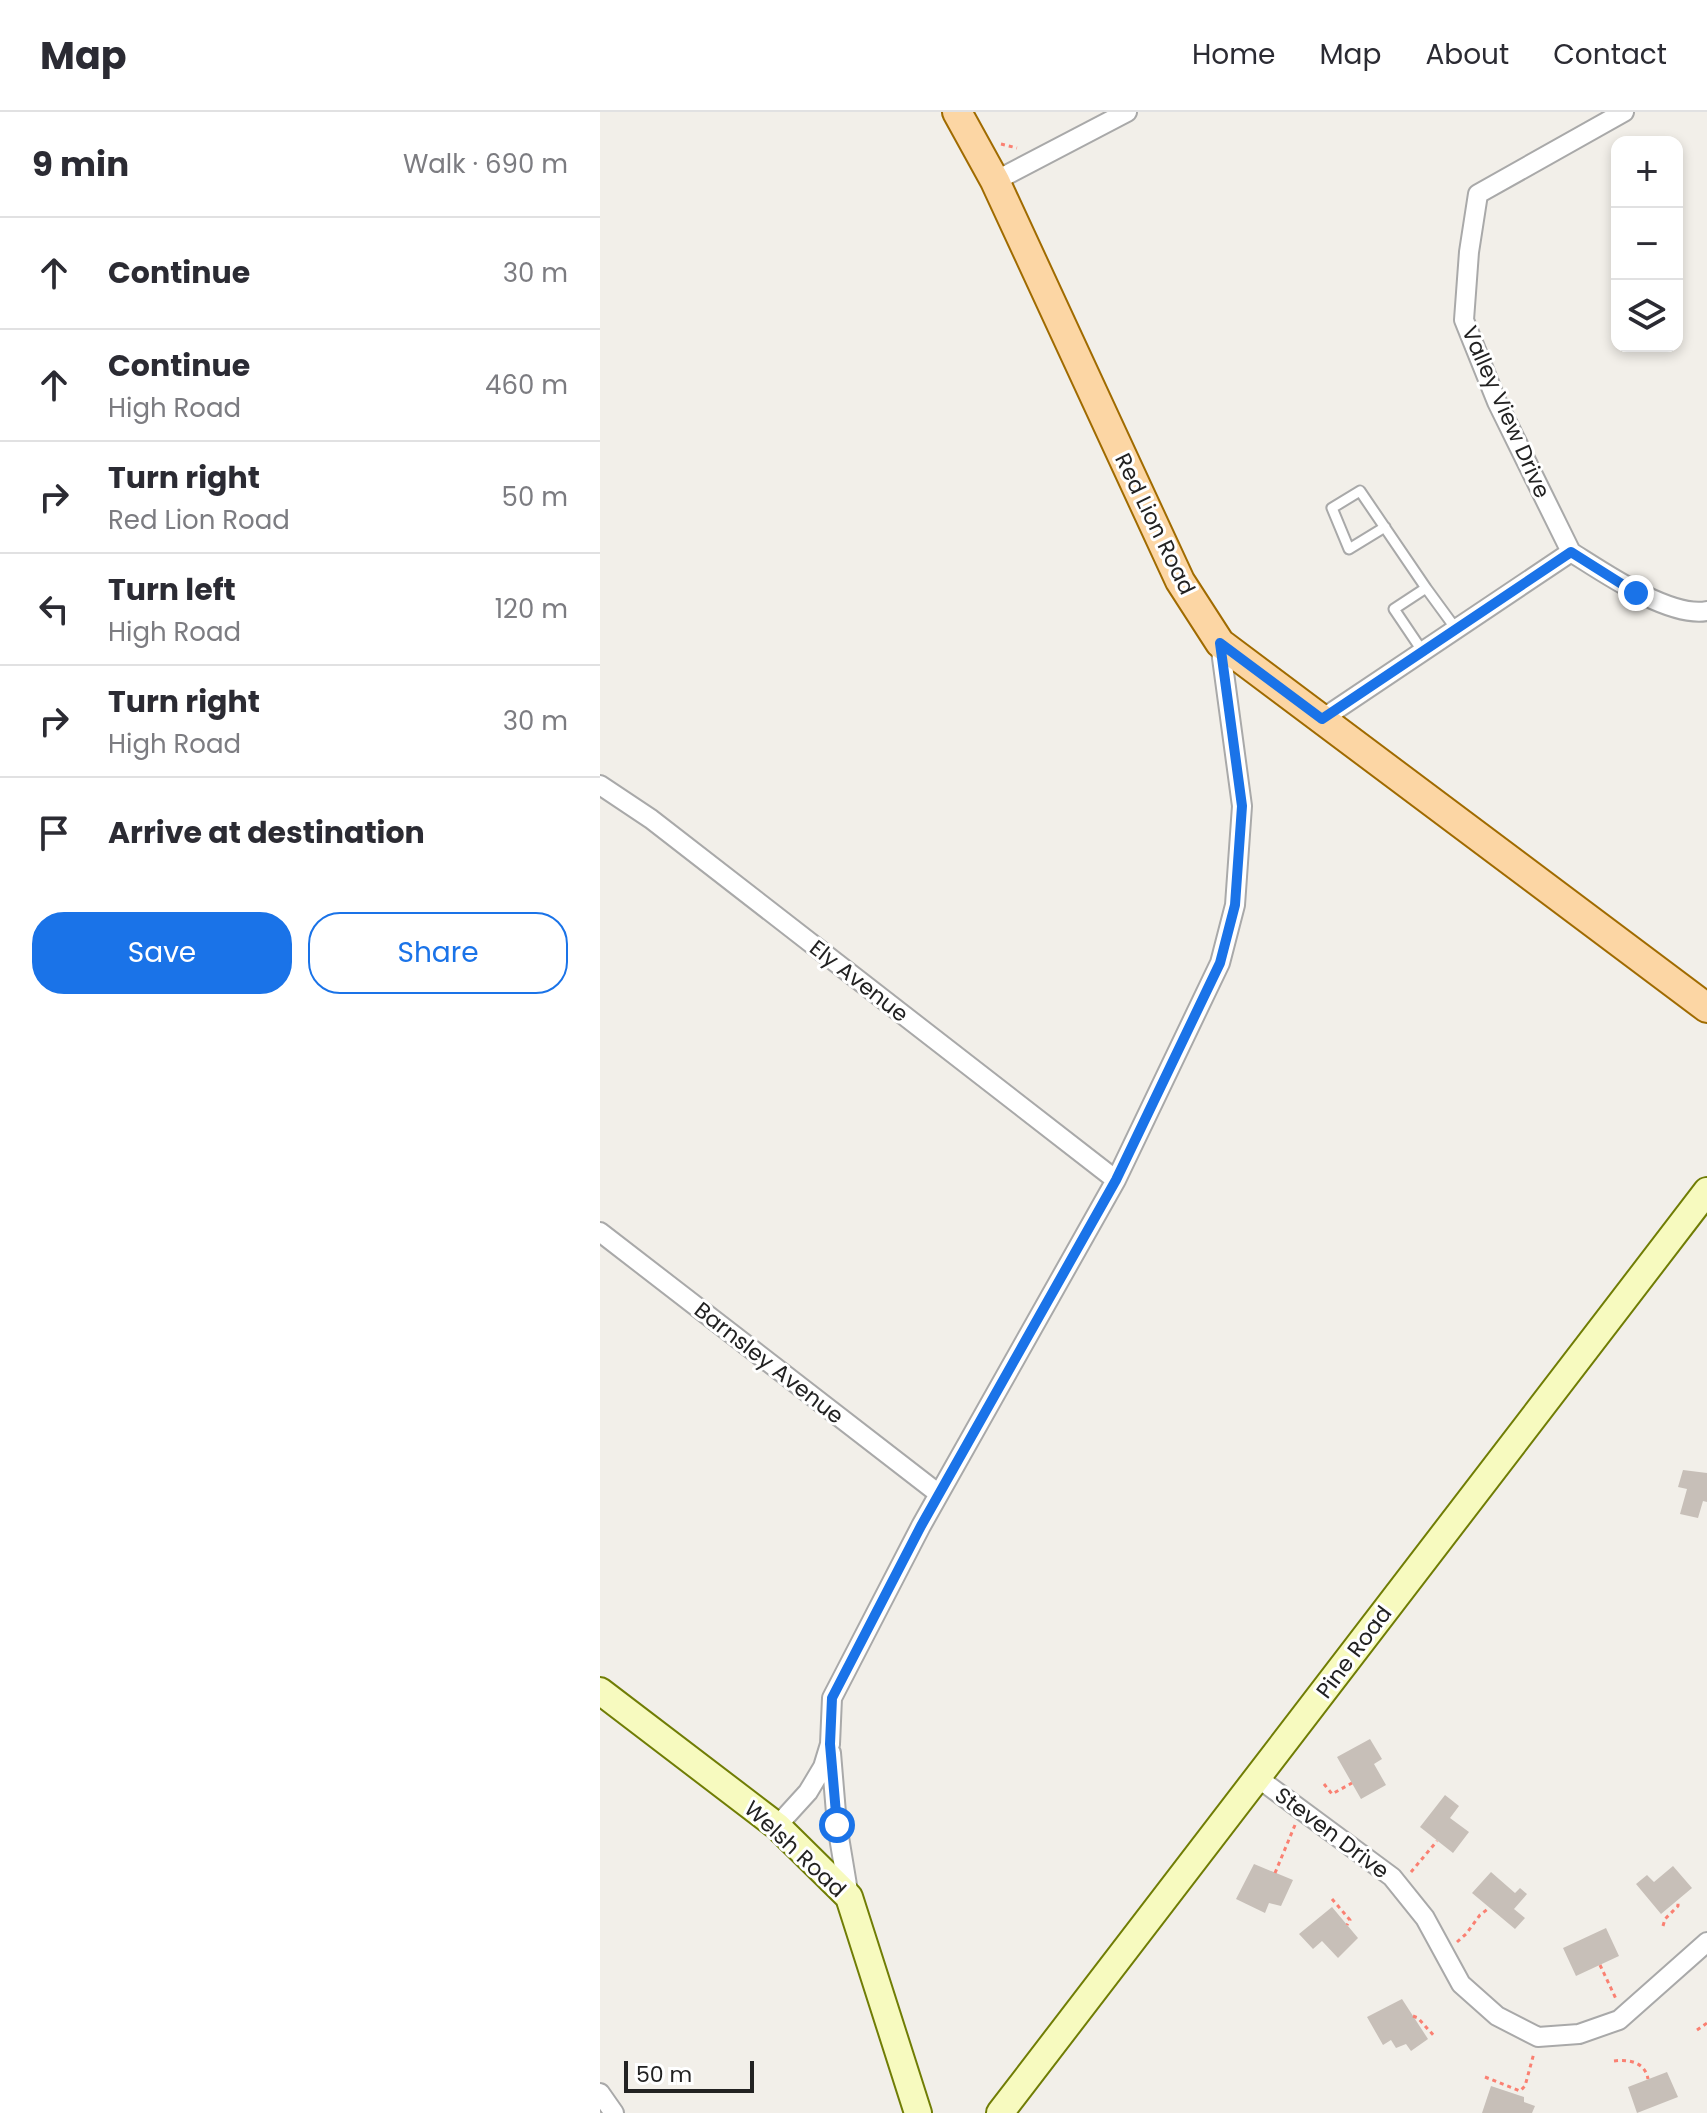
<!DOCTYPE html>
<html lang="en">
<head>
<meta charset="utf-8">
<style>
	:root { --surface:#fff; --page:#f2f2f3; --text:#2b2b33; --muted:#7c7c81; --line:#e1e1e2; --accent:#1a73e8 }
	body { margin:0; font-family:Poppins,sans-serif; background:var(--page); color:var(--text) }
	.controls { position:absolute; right:24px; top:24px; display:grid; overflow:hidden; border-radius:16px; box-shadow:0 4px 12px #0003 }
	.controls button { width:72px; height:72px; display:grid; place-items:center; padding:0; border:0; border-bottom:2px solid var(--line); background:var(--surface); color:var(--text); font:40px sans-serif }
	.scale { position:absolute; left:24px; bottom:20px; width:130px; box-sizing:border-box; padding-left:8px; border:4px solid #222; border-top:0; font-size:22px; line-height:28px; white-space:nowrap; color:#222; -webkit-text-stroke:6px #fff; paint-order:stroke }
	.stop { position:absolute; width:24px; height:24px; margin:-18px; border:6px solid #1a73e8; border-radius:50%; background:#fff }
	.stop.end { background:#1a73e8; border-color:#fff; box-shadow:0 2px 8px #0008 }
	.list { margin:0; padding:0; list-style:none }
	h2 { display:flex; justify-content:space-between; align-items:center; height:104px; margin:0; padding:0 32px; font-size:34px }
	h2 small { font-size:26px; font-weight:400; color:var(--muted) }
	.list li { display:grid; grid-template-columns:52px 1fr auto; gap:24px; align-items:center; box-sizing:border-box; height:112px; padding:0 32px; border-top:2px solid var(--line) }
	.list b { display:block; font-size:30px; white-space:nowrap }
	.list p { margin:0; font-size:26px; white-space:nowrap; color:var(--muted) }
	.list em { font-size:26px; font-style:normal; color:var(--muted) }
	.actions { display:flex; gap:16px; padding:24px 32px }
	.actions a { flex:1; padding:18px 0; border:2px solid var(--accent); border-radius:32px; text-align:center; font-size:28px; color:var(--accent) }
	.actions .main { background:var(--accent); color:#fff }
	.icon { flex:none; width:44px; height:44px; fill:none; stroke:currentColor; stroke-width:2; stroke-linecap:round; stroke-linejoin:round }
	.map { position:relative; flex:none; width:1107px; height:2001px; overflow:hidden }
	header { display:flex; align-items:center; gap:48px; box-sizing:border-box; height:112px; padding:0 40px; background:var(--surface); border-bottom:2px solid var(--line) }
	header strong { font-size:38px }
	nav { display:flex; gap:44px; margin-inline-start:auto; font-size:28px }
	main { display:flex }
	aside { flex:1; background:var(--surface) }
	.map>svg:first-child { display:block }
	.building { fill:#c7bfb8 }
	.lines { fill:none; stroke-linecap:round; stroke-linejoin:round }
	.lane-casing { stroke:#a9a9a9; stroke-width:13 }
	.street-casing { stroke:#a9a9a9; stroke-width:22 }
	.secondary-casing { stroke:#707d05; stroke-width:30 }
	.primary-casing { stroke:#a06b00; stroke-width:32 }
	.path { stroke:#fa8072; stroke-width:3; stroke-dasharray:4 4; stroke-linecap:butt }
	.lane { stroke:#fff; stroke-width:9 }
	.street { stroke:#fff; stroke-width:18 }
	.secondary { stroke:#f7fabf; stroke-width:26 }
	.primary { stroke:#fcd6a4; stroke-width:28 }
	.route { stroke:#1a73e8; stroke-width:10 }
	.labels { text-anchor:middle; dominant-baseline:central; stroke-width:6; stroke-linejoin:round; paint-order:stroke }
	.street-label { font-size:22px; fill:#222; stroke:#fff }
</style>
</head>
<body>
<header>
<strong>Map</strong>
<nav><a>Home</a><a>Map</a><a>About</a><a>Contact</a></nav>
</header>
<main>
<aside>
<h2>9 min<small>Walk · 690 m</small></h2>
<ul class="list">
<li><svg class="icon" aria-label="ahead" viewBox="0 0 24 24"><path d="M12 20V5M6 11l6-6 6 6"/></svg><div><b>Continue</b></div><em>30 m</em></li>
<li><svg class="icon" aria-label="ahead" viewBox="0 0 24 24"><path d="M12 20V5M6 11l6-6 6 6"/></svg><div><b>Continue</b><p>High Road</p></div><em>460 m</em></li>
<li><svg class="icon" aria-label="right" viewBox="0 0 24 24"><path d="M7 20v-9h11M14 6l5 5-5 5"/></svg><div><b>Turn right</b><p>Red Lion Road</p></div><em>50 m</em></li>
<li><svg class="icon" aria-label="left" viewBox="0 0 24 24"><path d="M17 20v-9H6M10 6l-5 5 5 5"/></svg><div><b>Turn left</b><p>High Road</p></div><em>120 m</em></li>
<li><svg class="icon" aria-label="right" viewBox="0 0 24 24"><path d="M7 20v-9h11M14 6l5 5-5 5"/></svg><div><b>Turn right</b><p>High Road</p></div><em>30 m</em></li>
<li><svg class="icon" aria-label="arrive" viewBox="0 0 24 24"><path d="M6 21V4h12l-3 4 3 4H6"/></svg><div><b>Arrive at destination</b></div></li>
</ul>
<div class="actions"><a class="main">Save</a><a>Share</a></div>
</aside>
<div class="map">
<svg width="1107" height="2001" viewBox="0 0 1107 2001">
	<rect width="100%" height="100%" fill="#f2efe9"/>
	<path class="building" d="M1083,1358L1107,1361V1390L1103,1389L1098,1406L1080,1402L1087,1377L1078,1375Z
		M770,1627L782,1647L774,1652L786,1673L761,1687L737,1645Z
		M845,1683L859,1694L850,1706L869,1720L853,1741L820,1715Z
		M654,1752L693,1768L681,1794L669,1791L665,1801L636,1787Z
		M1073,1754L1092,1776L1061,1802L1036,1772L1047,1763L1054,1770Z
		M891,1760L915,1781L920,1776L927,1782L914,1797L925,1806L915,1817L872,1781Z
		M732,1795L758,1826L738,1846L722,1829L713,1837L699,1822Z
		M1006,1816L1019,1844L976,1864L963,1836Z
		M802,1887L828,1927L811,1939L806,1932L796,1936L791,1928L783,1933L767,1905Z
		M1067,1960L1078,1985L1037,2001L1028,1975Z
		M891,1974L924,1985V1990L935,1994L932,2001H882Z"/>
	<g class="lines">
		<g class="lane-casing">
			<path id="lane" d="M785,415L749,437L732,396L760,379L826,476
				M823,540L794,497L826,476L856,517"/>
		</g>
		<g class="street-casing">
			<path id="street" d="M395,69L527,0
				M971,440L897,290L864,208L869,140L878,82L1024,0
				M722,607L971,440C1003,460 1069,506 1107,499
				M0,673L51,707L516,1068
				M0,1120L339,1382
				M231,1641L237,1713L249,1785
				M658,1666L792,1765L825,1806L861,1872L897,1904L938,1925L979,1922L1019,1908L1107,1830
				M177,1714L208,1680L223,1655L230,1632L232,1586L321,1414L516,1068L620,851L635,793L642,694L620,531
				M0,1981L14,2001"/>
		</g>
		<g class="secondary-casing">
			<path id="secondary" d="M0,1579L177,1714L249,1785L318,2001
				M400,2001L1107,1079"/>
		</g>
		<g class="primary-casing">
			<path id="primary" d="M357,0L395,69L580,469L620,531L1107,896"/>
		</g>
		<path class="path" d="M401,32L417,36
			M724,1672L732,1682L752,1671
			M811,1760L837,1729
			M675,1761L695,1713
			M732,1787L750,1808L747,1813
			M1063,1814L1065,1807L1078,1794V1788
			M857,1830L866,1822L880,1803L889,1796
			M1000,1853L1017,1889
			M813,1904L818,1906L835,1925
			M1097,1918L1107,1911
			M1014,1949C1029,1947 1045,1950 1048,1967
			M885,1965L920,1979L925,1974L934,1941"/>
		<use href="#lane" class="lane"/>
		<use href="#street" class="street"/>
		<use href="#secondary" class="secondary"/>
		<use href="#primary" class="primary"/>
	</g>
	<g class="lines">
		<path class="route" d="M237,1713L230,1632L232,1586L321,1414L516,1068L620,851L635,793L642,694L620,531L722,607L971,440L1036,481"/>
	</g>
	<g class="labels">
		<g class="street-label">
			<text transform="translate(906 300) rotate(66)">Valley View Drive</text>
			<text transform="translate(555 412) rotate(64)">Red Lion Road</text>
			<text transform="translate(259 869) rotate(38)">Ely Avenue</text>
			<text transform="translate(169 1251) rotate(38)">Barnsley Avenue</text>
			<text transform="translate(754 1540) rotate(-53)">Pine Road</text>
			<text transform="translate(732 1721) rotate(37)">Steven Drive</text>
			<text transform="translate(195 1737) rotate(43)">Welsh Road</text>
		</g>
	</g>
</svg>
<div class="controls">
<button>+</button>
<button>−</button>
<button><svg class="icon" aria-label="layers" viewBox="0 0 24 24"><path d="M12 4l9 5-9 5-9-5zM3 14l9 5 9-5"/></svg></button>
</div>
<div class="scale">50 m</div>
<div class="stop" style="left:237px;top:1713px"></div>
<div class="stop end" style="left:1036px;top:481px"></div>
</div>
</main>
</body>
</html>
